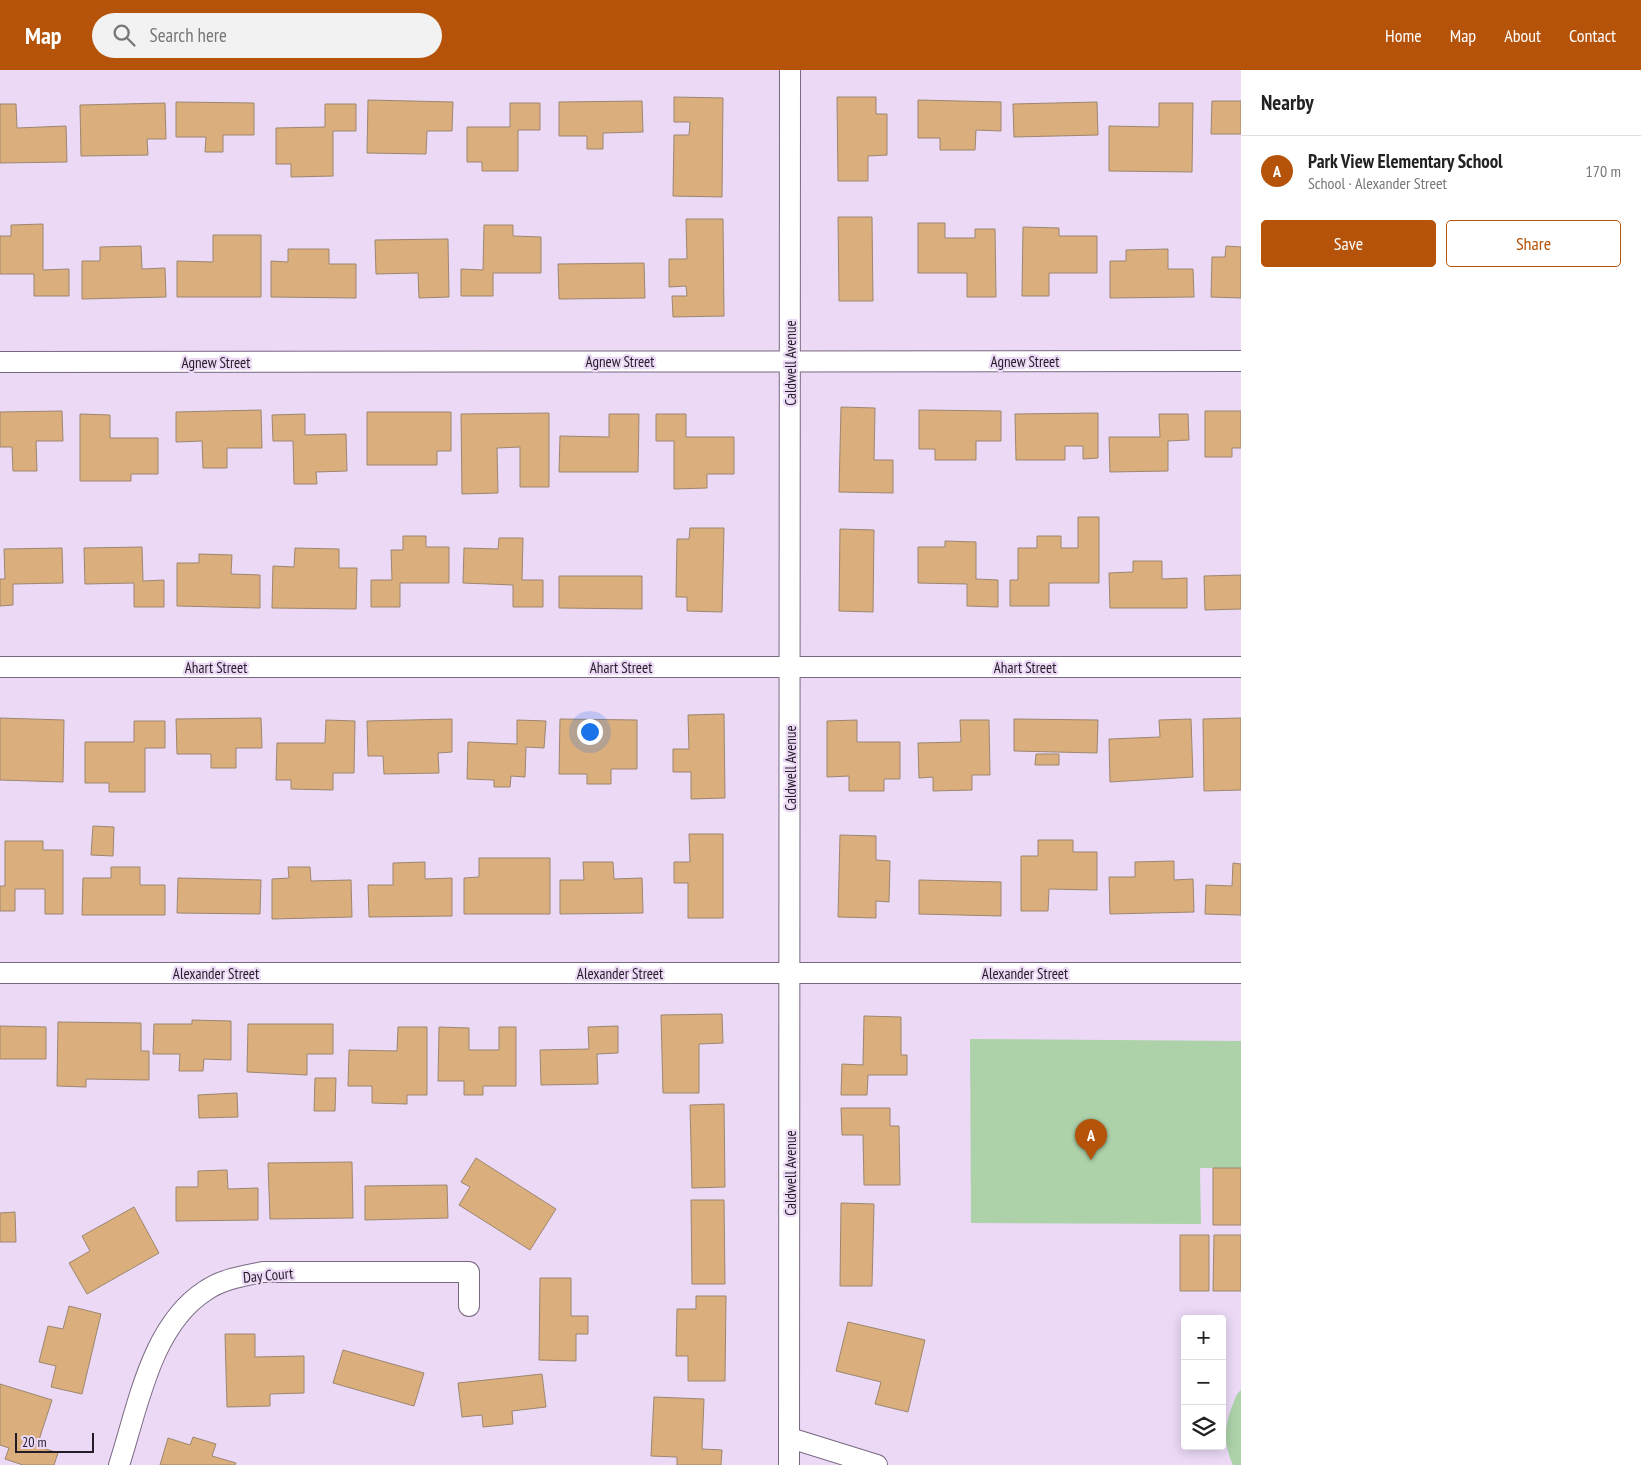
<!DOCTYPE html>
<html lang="en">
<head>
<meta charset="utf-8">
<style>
	:root { --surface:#fff; --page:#f2f2f2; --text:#222; --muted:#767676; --line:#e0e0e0; --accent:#b45309 }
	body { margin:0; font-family:"PT Sans Narrow",sans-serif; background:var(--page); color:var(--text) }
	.controls { position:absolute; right:15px; bottom:15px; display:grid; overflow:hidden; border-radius:5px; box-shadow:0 2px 12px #0003 }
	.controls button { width:45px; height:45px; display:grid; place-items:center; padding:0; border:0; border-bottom:1px solid var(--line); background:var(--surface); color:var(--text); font:25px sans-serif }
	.scale { position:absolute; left:15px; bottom:12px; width:79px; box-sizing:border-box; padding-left:5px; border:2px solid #241d27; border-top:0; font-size:14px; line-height:18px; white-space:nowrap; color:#241d27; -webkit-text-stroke:4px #ebd9f6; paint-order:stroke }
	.you { position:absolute; left:589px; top:661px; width:18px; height:18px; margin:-12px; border:4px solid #fff; border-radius:50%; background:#1a73e8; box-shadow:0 0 0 8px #1a73e833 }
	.badge { display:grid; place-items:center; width:32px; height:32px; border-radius:50%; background:var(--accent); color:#fff; font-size:16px; font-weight:700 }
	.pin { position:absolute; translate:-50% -41px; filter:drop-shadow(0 1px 2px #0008) }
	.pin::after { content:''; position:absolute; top:26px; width:18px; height:15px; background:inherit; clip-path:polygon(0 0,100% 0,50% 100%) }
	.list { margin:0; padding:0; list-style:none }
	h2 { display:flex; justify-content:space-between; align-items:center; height:65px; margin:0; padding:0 20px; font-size:21px }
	h2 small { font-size:16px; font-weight:400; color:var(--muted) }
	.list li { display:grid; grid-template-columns:32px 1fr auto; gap:15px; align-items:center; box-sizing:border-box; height:70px; padding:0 20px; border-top:1px solid var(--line) }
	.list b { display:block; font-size:19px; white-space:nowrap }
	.list p { margin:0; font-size:16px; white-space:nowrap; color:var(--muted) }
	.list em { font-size:16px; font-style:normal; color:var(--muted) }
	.actions { display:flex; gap:10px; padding:15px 20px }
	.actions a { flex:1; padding:11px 0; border:1px solid var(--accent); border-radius:5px; text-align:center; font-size:18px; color:var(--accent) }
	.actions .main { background:var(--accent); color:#fff }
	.icon { flex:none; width:28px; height:28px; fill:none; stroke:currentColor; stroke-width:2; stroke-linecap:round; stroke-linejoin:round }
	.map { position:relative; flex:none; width:1241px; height:1395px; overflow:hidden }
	header { display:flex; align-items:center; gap:30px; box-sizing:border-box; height:70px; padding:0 25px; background:var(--accent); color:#fff }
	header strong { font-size:24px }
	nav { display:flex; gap:28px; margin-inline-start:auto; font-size:18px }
	.search { width:350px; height:45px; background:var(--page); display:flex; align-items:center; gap:12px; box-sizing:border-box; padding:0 18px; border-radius:28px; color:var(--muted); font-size:19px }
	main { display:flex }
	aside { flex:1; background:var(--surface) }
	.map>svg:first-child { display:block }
	.green { fill:#add2aa }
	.building { fill:#daae7d; stroke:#9d866f }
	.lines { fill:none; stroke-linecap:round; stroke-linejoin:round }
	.street-casing { stroke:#796882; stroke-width:22 }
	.street { stroke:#fff; stroke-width:20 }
	.labels { text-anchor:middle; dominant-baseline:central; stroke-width:4.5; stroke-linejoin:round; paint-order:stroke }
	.street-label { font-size:15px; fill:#241d27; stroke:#ebd9f6 }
</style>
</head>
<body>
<header>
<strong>Map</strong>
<div class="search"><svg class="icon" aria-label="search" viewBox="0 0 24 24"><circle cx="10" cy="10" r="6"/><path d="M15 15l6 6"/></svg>Search here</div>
<nav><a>Home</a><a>Map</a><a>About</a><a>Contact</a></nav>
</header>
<main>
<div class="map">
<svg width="1241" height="1395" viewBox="0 0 1241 1395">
	<rect width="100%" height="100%" fill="#ebd9f6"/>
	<path class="green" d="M970,969L1241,971V1098H1200L1201,1154L971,1153Z
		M1241,1320V1395H1233C1223,1373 1224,1356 1233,1334C1235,1329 1236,1324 1241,1320Z"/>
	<path class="building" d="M674,27L723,28L722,127L673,126L674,65H689L690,52H674Z
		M837,27H876V44H887V85L868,86V111H838Z
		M368,30L453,32L452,61H427L426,84L367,83Z
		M918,30L1001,32V61L976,60L975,80H940V68H918Z
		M642,31L643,62L603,63V79H587V66H559V32Z
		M1212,31H1241V64H1211Z
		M176,32L254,33V65H223V82H205L206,67H176Z
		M1097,32L1098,65L1014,67L1013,34Z
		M165,33L166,69H147L148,85L81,86L80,35Z
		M510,33H540V60H518V101H482V92H467V57H510Z
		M1159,33H1193L1192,102L1109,101V56L1159,57Z
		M0,34H16L17,58L66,56L67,92L0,93Z
		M325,34H356V61H333V106L291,107V94H276V58L325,57Z
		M838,147H872L873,231H839Z
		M686,149H723L724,246L673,247L672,226H687L686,216L669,217V189H687Z
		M918,153H945V168H975V159H995L996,227H967V203H918Z
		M43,154V200L69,199V226H34V204H0V166H11V155Z
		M484,155H513V166L541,167V203H493V226H461V199L483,200Z
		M1023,157L1059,158V166H1097V203H1049V226H1022Z
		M213,165H261V227H177V191L213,192Z
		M448,169L449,227L419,228L418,203L376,204L375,170Z
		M141,176L142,199L165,198L166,227L82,229V191H100V177Z
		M1226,176L1241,177V228L1211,227L1212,187H1225Z
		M288,179H329V194H356V228L271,227V191L288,192Z
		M1168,179V199H1193L1194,227L1110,228V191H1126V180Z
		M644,193L645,228L559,229L558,194Z
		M841,337L875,338L874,390H893V423L839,422Z
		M261,340L262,378H227V398H203L202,371L176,372V342Z
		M919,340L1001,341V371H976V390H935V379H919Z
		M62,341L63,371H36L37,401H13L12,377H0V342Z
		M1205,341H1241V378H1232V387H1205Z
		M367,342H451V381H437V395H367Z
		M549,343V417H520V377L497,378L498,423L462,424L461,344Z
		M1098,343V388L1083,389V376H1065V390H1016L1015,344Z
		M80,344L110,345V368H158V404H131V411H80Z
		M305,344V365L346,364L347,401L316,402L317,414H294L293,371H273L272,345Z
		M609,344H639L638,402H559L560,366L609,367Z
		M656,344H686V367H734V404H707V418L674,419V371H656Z
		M1159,344H1188L1189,370L1168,371V401L1110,402L1109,367H1160Z
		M1078,447H1099V513H1049V536H1010V510H1018V478H1037V466H1061V478H1078Z
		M690,458H724L722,542L687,541V527H676L677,469H689Z
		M840,459L874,460L873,542L839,541Z
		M403,466H426V477H449V513H400V537H371V510H392L391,480H403Z
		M499,468H523L522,510H543V537H513V515L463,513L464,478L498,479Z
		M945,471L976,472V509L998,510V537L967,536V514L918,513V477H945Z
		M142,477L143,511L164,510V537H134V513L85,514L84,478Z
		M62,478L63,513L13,514V535L0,536V509H5L4,479Z
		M295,478L339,479V498H357L356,539L272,538L273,496L294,497Z
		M199,484L232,485L231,504L260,505V538L177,536V493H199Z
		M1133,491H1162V509L1187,508V538H1110L1109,503L1133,502Z
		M1241,505V539L1205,540L1204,506Z
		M559,506H642V539L559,538Z
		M724,644L725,728L691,729V702H673V679H689L688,645Z
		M0,648L64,650L63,712L0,710Z
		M261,648L262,678H236V698H211V684H177L176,649Z
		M1241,648V720L1204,721L1203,649Z
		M452,649V682L438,683L439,703L384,704L383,686H368L367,651Z
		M560,649L637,650V699H611V714H587V704H559Z
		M1014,649L1098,650L1097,683L1014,681Z
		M1191,649L1193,707L1110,712L1109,669L1160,667L1159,650Z
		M326,650L355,651L354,703H333V720L291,719V710H276L277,673H325Z
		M517,650L546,651L544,678L526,677L525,707L511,706L510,717H494V710L467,709L468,672L517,674Z
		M857,650V672H900V709H884V721H849V706L827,707V651Z
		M960,650H989L990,705H972V720L933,721V707L919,708L918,673L961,672Z
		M134,651H165V678H145V722H109V713H85V672H134Z
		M1036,684H1059V695H1035Z
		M93,756L114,757L113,786L91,785Z
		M689,764H723V848H688V813H674V792H690Z
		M840,765L876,766V790L890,791L889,832L876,831V848L838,847Z
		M1038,770H1073V782H1097V820L1049,819L1048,841H1021V786H1038Z
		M5,771H43V780H63V844H45V819H15V841H0V816H5Z
		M479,788H550V844H464V808L479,807Z
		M1174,791V810L1193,809L1194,842L1110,844L1109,807H1135V792Z
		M425,792V809L452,808V846L369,847L368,815H393V793Z
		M583,792H613L614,809L642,808L643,843L560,844V810H584Z
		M1233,793L1241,794V845L1205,844L1206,815L1232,816Z
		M111,797H140V815H165V845H82L83,808H111Z
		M288,797H310L311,811L351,810L352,847L272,849V809L289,808Z
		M178,808L261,810L260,844L177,843Z
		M919,810L1001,812V846L919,844Z
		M722,944L723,973L699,974V1023H663L661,945Z
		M864,946L901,947V985H907V1005H868L867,1025H841L842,994L863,995Z
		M192,950L231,951V990L204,989L203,1001H179L180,984H153L154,954H192Z
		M58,952L141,953V981H149V1010L86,1009V1017L57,1016Z
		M248,954H333V984H307V1005L247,1002Z
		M0,956L46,957V989H0Z
		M618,956V983L597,984L598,1014L541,1015L540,980L589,979L588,957Z
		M398,957H427V1025H407V1034L372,1033V1016H348L349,980L397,981Z
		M439,957L469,958V980H499V957H516V1016H483V1025H464V1011H438Z
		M315,1008H336L335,1041H314Z
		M237,1023L238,1047L199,1048L198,1025Z
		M724,1034L725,1117L692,1118L690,1035Z
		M841,1038H890V1056H899L900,1115H864L863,1065H842Z
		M476,1088L556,1139L530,1180L459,1135L470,1117L461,1112Z
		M352,1092L353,1148L270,1149L268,1093Z
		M1213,1098H1241V1155H1213Z
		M227,1100L228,1119L258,1118V1150L176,1151V1117H198V1101Z
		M447,1115L448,1148L365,1150V1116Z
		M691,1130H724L725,1214H692Z
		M841,1133L874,1134L872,1216H840Z
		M134,1137L159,1183L87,1224L69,1193L90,1181L82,1166Z
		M15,1142L16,1172H0V1143Z
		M1180,1165H1209V1221H1180Z
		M1214,1165H1241V1221H1213Z
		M540,1208H571V1246H588V1264H576V1291L539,1290Z
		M696,1226H726L725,1311H688V1286H676L677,1239H696Z
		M69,1236L101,1244L82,1324L51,1317L56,1296L39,1292L48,1256L63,1259Z
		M848,1252L925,1270L908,1342L875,1334L881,1312L836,1301Z
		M225,1264H255V1287L304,1286V1323L270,1324V1336L227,1337Z
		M343,1280L424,1303L414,1336L333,1313Z
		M542,1304L546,1337L512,1341L513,1354L483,1357L482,1345L462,1347L458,1313Z
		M0,1314L52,1330L37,1376L58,1383L54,1395H23L5,1389L9,1378L0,1375Z
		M654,1327L704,1329L702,1379L722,1380L721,1395H677V1387L651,1386Z
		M193,1367L216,1374L212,1386L236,1393L235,1395H160L168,1368L190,1375Z"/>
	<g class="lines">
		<g class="street-casing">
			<path id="street" d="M0,292L1241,291
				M0,597H1241
				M0,903H1241
				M790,1368L877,1395
				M119,1395C138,1337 151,1256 205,1221C222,1209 243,1206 263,1202H469V1236
				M789,1395L790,0"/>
		</g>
		<use href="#street" class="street"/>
	</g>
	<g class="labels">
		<g class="street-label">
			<text x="620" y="291">Agnew Street</text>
			<text x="1025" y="291">Agnew Street</text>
			<text x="216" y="292">Agnew Street</text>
			<text transform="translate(790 293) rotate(-90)">Caldwell Avenue</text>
			<text x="216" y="597">Ahart Street</text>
			<text x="621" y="597">Ahart Street</text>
			<text x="1025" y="597">Ahart Street</text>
			<text transform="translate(790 698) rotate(-90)">Caldwell Avenue</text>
			<text x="216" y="903">Alexander Street</text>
			<text x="620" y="903">Alexander Street</text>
			<text x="1025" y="903">Alexander Street</text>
			<text transform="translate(790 1103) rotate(-90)">Caldwell Avenue</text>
			<text transform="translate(268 1205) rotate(-5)">Day Court</text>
		</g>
	</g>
</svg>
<div class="controls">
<button>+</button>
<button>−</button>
<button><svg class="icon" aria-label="layers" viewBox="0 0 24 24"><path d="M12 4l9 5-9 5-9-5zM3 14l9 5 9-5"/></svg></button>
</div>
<div class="scale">20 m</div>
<div class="you"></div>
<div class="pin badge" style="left:1091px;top:1090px">A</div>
</div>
<aside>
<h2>Nearby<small></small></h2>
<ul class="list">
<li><span class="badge">A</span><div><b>Park View Elementary School</b><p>School · Alexander Street</p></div><em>170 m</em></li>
</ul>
<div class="actions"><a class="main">Save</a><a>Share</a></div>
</aside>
</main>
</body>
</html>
